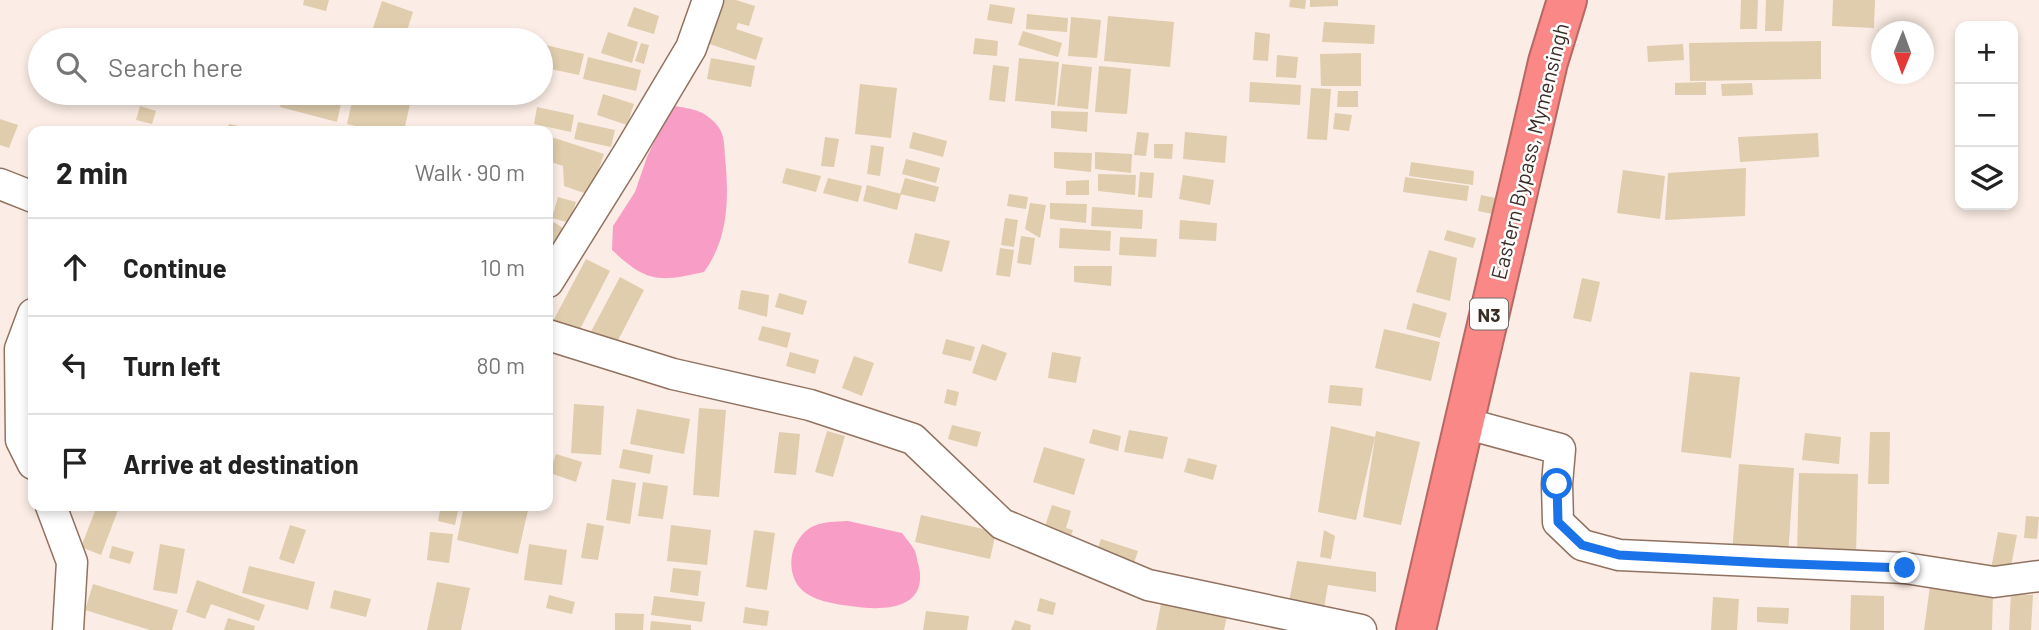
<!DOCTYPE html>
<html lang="en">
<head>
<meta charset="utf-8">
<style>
	:root { --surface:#fff; --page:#f6f6f6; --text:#222; --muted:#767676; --line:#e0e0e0 }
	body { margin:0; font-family:Barlow,sans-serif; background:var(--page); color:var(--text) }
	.controls { position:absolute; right:21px; top:21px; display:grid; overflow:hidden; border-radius:14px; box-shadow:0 4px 10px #0003 }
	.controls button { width:63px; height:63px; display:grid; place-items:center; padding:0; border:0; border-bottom:2px solid var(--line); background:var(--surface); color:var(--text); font:35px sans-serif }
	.compass { position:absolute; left:1871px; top:21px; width:63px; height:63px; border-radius:50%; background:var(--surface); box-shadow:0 4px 10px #0003; rotate:181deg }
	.stop { position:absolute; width:21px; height:21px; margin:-16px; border:5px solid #1a73e8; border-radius:50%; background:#fff }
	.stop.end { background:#1a73e8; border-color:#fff; box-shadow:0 2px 7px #0008 }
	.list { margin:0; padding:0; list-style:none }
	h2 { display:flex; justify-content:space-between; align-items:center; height:91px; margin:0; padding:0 28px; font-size:30px }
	h2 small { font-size:23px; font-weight:400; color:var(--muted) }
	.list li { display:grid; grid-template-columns:46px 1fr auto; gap:21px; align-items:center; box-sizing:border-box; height:98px; padding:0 28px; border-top:2px solid var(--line) }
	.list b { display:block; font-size:26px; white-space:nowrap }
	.list em { font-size:23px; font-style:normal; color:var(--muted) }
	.icon { flex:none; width:38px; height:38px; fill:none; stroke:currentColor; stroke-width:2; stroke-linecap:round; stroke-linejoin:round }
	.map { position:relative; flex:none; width:2039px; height:630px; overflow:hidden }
	.search { position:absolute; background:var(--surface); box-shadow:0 4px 10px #0003; left:28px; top:28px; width:525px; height:77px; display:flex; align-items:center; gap:18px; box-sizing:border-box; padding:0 24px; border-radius:38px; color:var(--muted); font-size:26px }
	.panel { position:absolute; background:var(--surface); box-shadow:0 4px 10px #0003; left:28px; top:126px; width:525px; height:385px; border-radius:14px }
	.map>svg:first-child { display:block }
	.water { fill:#f89dc6 }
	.building { fill:#dfcdad }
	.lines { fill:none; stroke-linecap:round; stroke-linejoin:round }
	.street-casing { stroke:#917260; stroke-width:33 }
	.highway-casing { stroke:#b66864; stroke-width:42 }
	.street { stroke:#fff; stroke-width:30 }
	.highway { stroke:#f98886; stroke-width:38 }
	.route { stroke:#1a73e8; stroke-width:9 }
	.labels { text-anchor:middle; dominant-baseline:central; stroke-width:5; stroke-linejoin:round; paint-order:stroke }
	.shield { fill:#fdfdfd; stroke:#746b66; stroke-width:2 }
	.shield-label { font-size:19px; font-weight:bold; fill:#3a2d25 }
	.street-label { font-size:21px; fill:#3a2d25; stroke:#fdfdfd }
</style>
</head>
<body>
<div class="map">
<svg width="2039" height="630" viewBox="0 0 2039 630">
	<rect width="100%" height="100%" fill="#fbede5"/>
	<path class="water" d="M674,106C693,109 704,110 717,125C725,135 724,145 725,157C729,197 729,238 704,272C659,282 647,283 612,250L613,226L635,192L647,157L667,115Z
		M848,521L902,533C906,539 912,545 915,551C917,556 917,562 919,567C928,611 881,611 850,606C835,604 812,601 800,588C791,578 789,561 794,548C806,522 822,522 848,521Z"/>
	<path class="building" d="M304,0H329L326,11L303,5Z
		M722,0H736L755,6L749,26L738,23L736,29L763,38L756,60L707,43Z
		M1290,0H1306L1305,9L1289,7Z
		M1310,0H1338V6L1310,7Z
		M1741,0H1758L1757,29H1740Z
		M1766,0H1784L1782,31H1765Z
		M1833,0H1875L1874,28L1832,26Z
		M382,1L413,12L404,40H369Z
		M990,4L1015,8L1012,24L987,20Z
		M634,7L659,16L654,34L627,26Z
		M1027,14L1068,18L1067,32L1026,29Z
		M1108,16L1174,22L1170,67L1104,61Z
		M1071,17L1101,20L1097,58L1068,56Z
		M1324,22L1375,25L1374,44L1322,42Z
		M1023,31L1062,43L1058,57L1018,45Z
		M608,32L638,42L632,63L601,53Z
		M1255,32L1270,34L1268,61L1253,60Z
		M975,38L998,41L997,56L973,54Z
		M1821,41V79L1690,81L1689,43Z
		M641,43L649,45L644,64L635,61Z
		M541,44L584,54L579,75L541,67Z
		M1683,44L1684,60L1648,62L1647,46Z
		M1361,53V86H1321L1320,54Z
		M1277,55L1298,57L1296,78L1276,77Z
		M588,57L641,70L636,91L583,79Z
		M711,58L755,66L751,87L707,79Z
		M1019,58L1059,62L1055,105L1015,101Z
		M1062,64L1092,67L1088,109L1057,106Z
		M993,65L1009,67L1005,102L989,100Z
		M1099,66L1131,69L1127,114L1095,112Z
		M1250,82L1301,85L1300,105L1249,102Z
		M1706,82V95H1675V83Z
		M1752,83L1753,95L1722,96L1721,84Z
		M860,84L897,88L891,138L855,134Z
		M1311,88L1331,89L1327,140L1307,139Z
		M1338,91H1358V107H1337Z
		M284,93H318L342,99L337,122L280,107Z
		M354,93H401L412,95L404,131H379L347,124Z
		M603,94L634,104L627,125L597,115Z
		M140,106L156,111L152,124L136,120Z
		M537,107L574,115L571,132L534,124Z
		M1051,111L1088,112L1087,132L1051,128Z
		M1335,113L1352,115L1349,131L1333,129Z
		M0,119L18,125L9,148L0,145Z
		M578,122L615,130L611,147L574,139Z
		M229,124L258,130V131H227Z
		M913,132L947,141L943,157L909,148Z
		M1137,132L1149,133L1146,156L1134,155Z
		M1185,132L1227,136L1225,163L1183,159Z
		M1818,133L1819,157L1740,162L1738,137Z
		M548,136L604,154L590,195L564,186L563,166L548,161Z
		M825,137L839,139L834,167L821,166Z
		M1154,144H1173L1172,159L1154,158Z
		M871,145L884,147L880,176L867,174Z
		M1054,152L1092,153L1091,172L1054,168Z
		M1095,152L1132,154L1131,173L1095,169Z
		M906,159L940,168L936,183L902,174Z
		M1411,162L1474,171L1473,185L1409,176Z
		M786,168L821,176L816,192L782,183Z
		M1746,168L1745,216L1665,220L1668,173Z
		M1623,170L1665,176L1660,219L1617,213Z
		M1140,172L1154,173L1152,198L1138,197Z
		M1098,174L1136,175L1135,195L1098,191Z
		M1183,175L1214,180L1210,205L1179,199Z
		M1405,177L1469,186L1467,201L1403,192Z
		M828,178L862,186L858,202L823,193Z
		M905,178L939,187L935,202L900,194Z
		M1089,180V195H1066V181Z
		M867,185L901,194L897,210L863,201Z
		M1009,194L1028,197L1026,209L1007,206Z
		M1481,195L1510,201L1507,217L1478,211Z
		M558,197L576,202L570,223L552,218Z
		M1030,203L1046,205L1040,238L1025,229Z
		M1050,203L1087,204L1086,223L1050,219Z
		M1092,207L1143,210L1142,229L1091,226Z
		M1005,218L1018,220L1014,247L1001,245Z
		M1180,220L1217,223L1216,241L1179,239Z
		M554,222L571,234L559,250L548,242V231Z
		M1060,228L1111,231L1110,251L1059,248Z
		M1447,230L1476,238L1473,248L1444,240Z
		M915,233L950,241L942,272L908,263Z
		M1021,236L1035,238L1031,265L1017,263Z
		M1120,237L1157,239L1156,257L1119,255Z
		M1000,248L1014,250L1010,277L996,275Z
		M1429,250L1457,258L1450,301L1416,292Z
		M586,259L610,271L578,333L553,321Z
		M1074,266H1112L1111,286L1074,282Z
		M620,277L644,290L612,352L587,339Z
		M1582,278L1600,282L1591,322L1573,318Z
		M741,290L769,295L767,317L738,309Z
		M779,293L807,301L803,315L775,307Z
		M1413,303L1447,313L1440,338L1406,329Z
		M762,326L791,333L787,348L758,340Z
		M1384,329L1440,342L1431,381L1375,368Z
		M946,339L975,347L971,361L942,354Z
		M982,344L1007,353L996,381L972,373Z
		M790,352L819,360L815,374L786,366Z
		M1052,352L1081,357L1076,383L1048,378Z
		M854,356L874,363L862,396L842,388Z
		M1690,372L1740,377L1731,458L1681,452Z
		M1330,385L1363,388L1361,406L1328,403Z
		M947,389L959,392L956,406L944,403Z
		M574,404L604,406L601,455L571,453Z
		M699,408L726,410L719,497L693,495Z
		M637,409L690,419L684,454L630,444Z
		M952,425L981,432L977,447L948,439Z
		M1331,426L1375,437L1356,520L1318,512Z
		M1093,429L1121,436L1118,451L1089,443Z
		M1129,430L1168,437L1163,459L1124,452Z
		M827,431L845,436L833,477L815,472Z
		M1376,431L1420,442L1401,525L1363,517Z
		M779,432L800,434L796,475L774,473Z
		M1870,432H1890L1889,484H1868Z
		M1805,433L1841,437L1839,464L1802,460Z
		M1044,447L1085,459L1074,495L1033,482Z
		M623,449L653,455L650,474L619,468Z
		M556,454L582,462L576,482L550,473Z
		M1188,458L1217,465L1213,480L1184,472Z
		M1739,464L1794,468L1788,557L1732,553Z
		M1799,473L1858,474L1856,556L1797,554Z
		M612,479L636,483L630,524L606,520Z
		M643,482L668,486L663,519L638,516Z
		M1052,505L1071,511L1066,528L1073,530L1069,541L1043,532Z
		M97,506H105L118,510L101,555L81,547Z
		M441,506H459L455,525L438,521Z
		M464,506H529L518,554L457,540Z
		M921,515L996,532L990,559L915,542Z
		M2026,516L2039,517L2037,539L2024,538Z
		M587,523L604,526L598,560L581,558Z
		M290,525L306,530L294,564L279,559Z
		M671,525L711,530L707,565L667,561Z
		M754,530L775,533L767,590L746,587Z
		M1324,530L1335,536L1331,559L1320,557Z
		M430,532L453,534L449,563L427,560Z
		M1998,532L2017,535L2010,572L1990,574Z
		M1101,539L1138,551L1132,569L1095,557Z
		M160,544L185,549L177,594L153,590Z
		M529,544L567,550L562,585L524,580Z
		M112,546L134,552L130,564L109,558Z
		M1297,561L1376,572V592L1328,585L1323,614L1288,607Z
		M249,566L315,582L308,610L242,593Z
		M673,568L701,571L698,596L670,592Z
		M197,580L265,605L259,621L211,604L205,619L186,612Z
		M437,582L470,588L461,630H427Z
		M93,584L178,610L172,630H150L85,610Z
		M1930,586L1993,594L1992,630H1924Z
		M334,590L371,599L366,617L330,608Z
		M1163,593L1229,607L1224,630H1156Z
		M2011,594L2033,595L2031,630H2009Z
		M549,595L575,602L572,614L546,608Z
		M1851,595L1884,596V630H1850Z
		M654,596L705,602L702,622L651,615Z
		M1713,597L1739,599L1737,630H1711Z
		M1040,598L1056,603L1053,615L1037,611Z
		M745,607L769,611L767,626L743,623Z
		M1757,607L1789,608L1788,624L1757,622Z
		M926,611L969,616L967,630H923Z
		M615,613L644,614L643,630H615Z
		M228,618L255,626L254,630H224Z
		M1015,620L1031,625L1030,630H1011Z
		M651,621L691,625V630H650Z"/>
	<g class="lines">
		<g class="street-casing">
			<path id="street" d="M0,184L33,197
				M548,282L629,152L691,48L708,0
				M33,314L20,349L21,440L33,464
				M548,335L673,374L810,405L913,439L1002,524L1148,585L1361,630
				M1464,423L1560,449L1557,484L1558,522L1582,545L1619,555L1905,568L1994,582L2039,576
				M51,506L72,562L68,630"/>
		</g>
		<g class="highway-casing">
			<path id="highway" d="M1416,630L1548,62L1567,0"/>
		</g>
		<use href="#street" class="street"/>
		<use href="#highway" class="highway"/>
	</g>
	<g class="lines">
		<path class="route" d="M1557,484L1558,522L1582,545L1619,555L1767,563L1905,568"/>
	</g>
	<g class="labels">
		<rect class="shield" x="1470" y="298.5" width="38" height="31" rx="5"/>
		<g class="shield-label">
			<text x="1489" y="314">N3</text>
		</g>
		<g class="street-label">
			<text transform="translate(1529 151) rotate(-76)">Eastern Bypass, Mymensingh</text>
		</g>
	</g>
</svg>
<div class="controls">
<button>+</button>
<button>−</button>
<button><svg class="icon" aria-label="layers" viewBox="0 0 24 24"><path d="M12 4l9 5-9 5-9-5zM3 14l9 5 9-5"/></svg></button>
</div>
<svg class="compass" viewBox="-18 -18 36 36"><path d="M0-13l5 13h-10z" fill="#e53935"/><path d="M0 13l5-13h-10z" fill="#767676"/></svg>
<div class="stop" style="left:1557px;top:484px"></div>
<div class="stop end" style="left:1905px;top:568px"></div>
<div class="search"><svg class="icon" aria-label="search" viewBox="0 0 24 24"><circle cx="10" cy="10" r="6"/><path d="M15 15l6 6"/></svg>Search here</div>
<section class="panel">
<h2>2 min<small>Walk · 90 m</small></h2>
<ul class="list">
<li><svg class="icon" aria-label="ahead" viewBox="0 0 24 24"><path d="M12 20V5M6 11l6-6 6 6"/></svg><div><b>Continue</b></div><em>10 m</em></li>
<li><svg class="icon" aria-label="left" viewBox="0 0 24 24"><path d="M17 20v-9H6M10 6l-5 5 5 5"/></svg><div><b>Turn left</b></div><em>80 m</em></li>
<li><svg class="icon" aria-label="arrive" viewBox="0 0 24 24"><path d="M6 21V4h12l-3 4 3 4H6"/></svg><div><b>Arrive at destination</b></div></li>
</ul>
</section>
</div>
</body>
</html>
